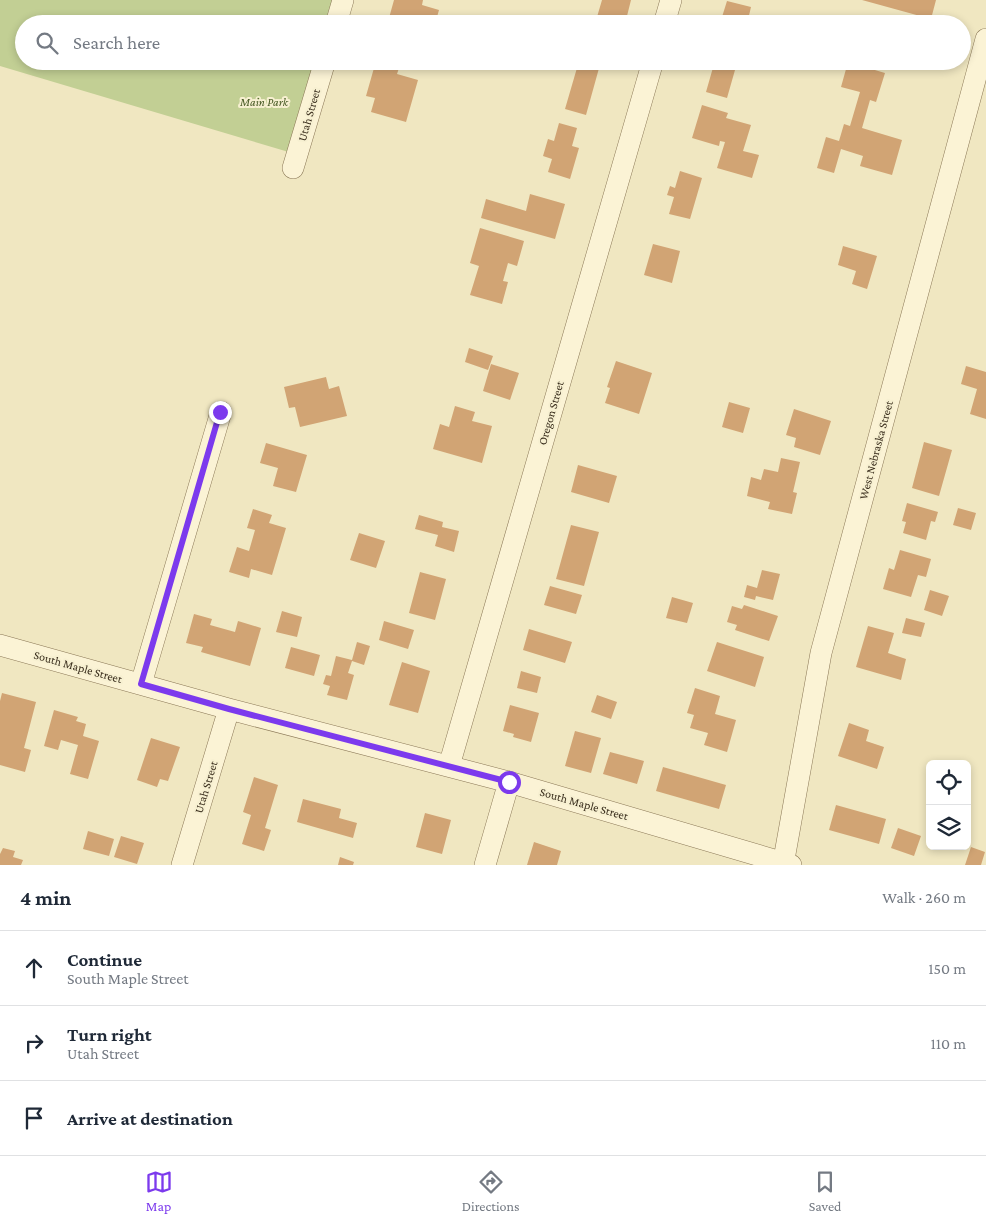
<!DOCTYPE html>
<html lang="en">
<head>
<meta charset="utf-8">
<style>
	:root { --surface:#fff; --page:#f2f2f3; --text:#1f2937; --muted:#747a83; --line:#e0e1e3; --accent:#7c3aed }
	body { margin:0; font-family:"Crimson Pro",serif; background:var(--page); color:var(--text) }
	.controls { position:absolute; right:15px; bottom:15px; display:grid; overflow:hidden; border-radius:8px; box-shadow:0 2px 8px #0003 }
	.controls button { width:45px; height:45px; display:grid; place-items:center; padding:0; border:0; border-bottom:1px solid var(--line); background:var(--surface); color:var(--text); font:25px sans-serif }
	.stop { position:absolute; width:15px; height:15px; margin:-11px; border:4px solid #7c3aed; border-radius:50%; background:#fff }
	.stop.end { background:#7c3aed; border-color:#fff; box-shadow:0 1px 5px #0008 }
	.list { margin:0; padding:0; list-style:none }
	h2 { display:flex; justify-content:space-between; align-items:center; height:65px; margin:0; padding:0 20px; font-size:21px }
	h2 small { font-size:16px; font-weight:400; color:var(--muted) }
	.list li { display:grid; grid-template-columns:32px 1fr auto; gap:15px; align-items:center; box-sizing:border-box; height:75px; padding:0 20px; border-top:1px solid var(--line) }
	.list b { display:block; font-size:19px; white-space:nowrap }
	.list p { margin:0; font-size:16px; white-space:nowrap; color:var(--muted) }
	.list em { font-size:16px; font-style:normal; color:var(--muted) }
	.icon { flex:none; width:28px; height:28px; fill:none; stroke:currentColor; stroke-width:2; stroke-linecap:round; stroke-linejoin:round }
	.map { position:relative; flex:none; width:986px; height:865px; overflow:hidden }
	.search { position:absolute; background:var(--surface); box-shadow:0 2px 8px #0003; left:15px; right:15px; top:15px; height:55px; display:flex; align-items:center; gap:12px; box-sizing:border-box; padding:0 18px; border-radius:28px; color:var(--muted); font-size:19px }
	.sheet { height:290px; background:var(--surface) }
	nav { display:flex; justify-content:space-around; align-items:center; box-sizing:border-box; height:70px; border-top:1px solid var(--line); background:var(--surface); font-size:14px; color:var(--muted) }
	nav a { display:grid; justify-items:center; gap:2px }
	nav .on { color:var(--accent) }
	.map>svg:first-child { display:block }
	.green { fill:#c2cf94 }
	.building { fill:#d1a474 }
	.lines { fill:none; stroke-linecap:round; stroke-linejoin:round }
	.minor-casing { stroke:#8b7857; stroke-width:22 }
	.minor { stroke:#fbf3d5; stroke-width:21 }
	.route { stroke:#7c3aed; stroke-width:6 }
	.labels { text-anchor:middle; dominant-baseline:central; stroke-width:4; stroke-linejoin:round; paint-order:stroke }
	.park-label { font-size:12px; font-style:italic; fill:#445722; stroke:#f7f0d1 }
	.street-label { font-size:12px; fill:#3a2e1d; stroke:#f7f0d1 }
</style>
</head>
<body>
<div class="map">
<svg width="986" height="865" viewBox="0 0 986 865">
	<rect width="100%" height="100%" fill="#f0e7c1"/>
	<path class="green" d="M0,0H335L328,24H24V61H318L292,153L0,66Z"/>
	<path class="building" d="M394,0H423L422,5L439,10L435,24H393L394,19L389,18Z
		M602,0H631L625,24L597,17Z
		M862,0H936L931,19Z
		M727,1L751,7L747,24H716L718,16L722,17Z
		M376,61H388L400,65L397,74L418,80L406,122L371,112L375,98L366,96Z
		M579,61H601L586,115L565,109Z
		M848,62L885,73L876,102L870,100L862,128L902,140L892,175L860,166L863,156L841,149L834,173L817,168L826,137L839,141L844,124L850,126L860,92L841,87Z
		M714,64L735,70L727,98L706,92Z
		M702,105L728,113L726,118L751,125L743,151L759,155L752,178L717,168L725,142L720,141L719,146L692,138Z
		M559,123L577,128L572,146L579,148L570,179L548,172L552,159L543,156L548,139L554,141Z
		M680,171L702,178L690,219L669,214L674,197L667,195L670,186L675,188Z
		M530,194L565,204L555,239L481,218L486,199L526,211Z
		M480,228L524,241L517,266L508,263L503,281L508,282L502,304L470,295L479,266L470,263Z
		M653,244L680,251L672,283L644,275Z
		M843,246L877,256L867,289L852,284L856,271L838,265Z
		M469,348L493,356L488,370L465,362Z
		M616,361L652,373L639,414L605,403L610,388L607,387Z
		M491,364L519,373L510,400L483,391Z
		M966,366L986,372V419L970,414L977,389L961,384Z
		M326,377L329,389L339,386L347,416L300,427L295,407L289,408L284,387Z
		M729,402L750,408L743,433L722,427Z
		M455,406L475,412L472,421L492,426L482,463L433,449L440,424L449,427Z
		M794,409L831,421L820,455L794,447L796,438L786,435Z
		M924,442L952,450L939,496L912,488Z
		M266,443L307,455L296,492L273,486L278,468L260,463Z
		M781,458L800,462L793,492L797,493L792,514L768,509L770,502L747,496L751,477L761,480L764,469L778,472Z
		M578,465L617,476L609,503L571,492Z
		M907,503L938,512L935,522L931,521L926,540L903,533L906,522L902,521Z
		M958,508L976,513L971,530L953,525Z
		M253,509L272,515L269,523L286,528L272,575L251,569L249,578L229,572L237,547L249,551L255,530L247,528Z
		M419,515L443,522L442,527L459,531L454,552L435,546L438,535L415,529Z
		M571,525L599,532L584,586L556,579Z
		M359,533L385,541L376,568L350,560Z
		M900,550L931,559L926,577L918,575L911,597L883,589L889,568L894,570Z
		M762,570L780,574L773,600L756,596L755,600L744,597L747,585L757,588Z
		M420,572L446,579L435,620L409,613Z
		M550,586L582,595L576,614L544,605Z
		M930,590L949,596L942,616L924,610Z
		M672,597L693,603L687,623L666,618Z
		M744,605L778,616L769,641L735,630L737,625L727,622L732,606L742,609Z
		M282,611L302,617L297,637L276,632Z
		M194,614L212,619L210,625L235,632L238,621L261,628L250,666L201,652L203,647L186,643Z
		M906,618L925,623L921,637L902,633Z
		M384,621L414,630L408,649L379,640Z
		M868,626L894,633L888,653L906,659L901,680L856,667Z
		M529,629L572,642L565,663L523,650Z
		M357,642L370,646L364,665L352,661L348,673L354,675L347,700L327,695L330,686L323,684L326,675L331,676L336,656L352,660Z
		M717,642L764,657L755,687L707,671Z
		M291,647L320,655L314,676L285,668Z
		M402,662L430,671L418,713L389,705Z
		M521,671L541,677L537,693L517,688Z
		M695,688L720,696L715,714L736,720L727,752L704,745L708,733L690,728L694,715L687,713Z
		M2,693L36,702L24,748L31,750L25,772L0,765V701Z
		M597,695L617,702L611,719L591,712Z
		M510,705L539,713L531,742L513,737L514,734L503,731Z
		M54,710L78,717L76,721L86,724L83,736L99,741L88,779L70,774L78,745L61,740L58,750L44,746Z
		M849,723L869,730L866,741L884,747L877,769L838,756Z
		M575,731L601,738L591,773L565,766Z
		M151,738L180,747L168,781L160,779L157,787L137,780Z
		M610,752L644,761L637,784L603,774Z
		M663,767L726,785L719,809L656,791Z
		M254,777L278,785L265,828L271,830L264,851L242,844L251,815L243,812Z
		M303,799L341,809L339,818L357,823L353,838L297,822Z
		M836,805L886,819L879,844L829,830Z
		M425,813L451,820L442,854L416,847Z
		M898,828L921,836L914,856L891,848Z
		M88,831L114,839L109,856L83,849Z
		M121,836L144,843L137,864L114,857Z
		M534,842L561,851L557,865H527Z
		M971,847L985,852L981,865H965Z
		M3,848L15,851L13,857L23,860L21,865H0V854Z
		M340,857L354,862L353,865H338Z"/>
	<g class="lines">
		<g class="minor-casing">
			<path id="minor" d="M336,24L343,0
				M664,24L671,0
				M293,168L325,61
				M0,645L229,709L509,782L791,865
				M141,684L221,412
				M449,766L653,61
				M182,865L229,709
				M485,865L509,782
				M783,865L821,653L986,39"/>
		</g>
		<use href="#minor" class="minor"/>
	</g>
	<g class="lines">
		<path class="route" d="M220,412L141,684L229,709L509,782"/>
	</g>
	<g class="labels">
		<g class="park-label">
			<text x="264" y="102">Main Park</text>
		</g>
		<g class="street-label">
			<text transform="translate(309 115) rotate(-74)">Utah Street</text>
			<text transform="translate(551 413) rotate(-74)">Oregon Street</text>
			<text transform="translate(876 450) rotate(-75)">West Nebraska Street</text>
			<text transform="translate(78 667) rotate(16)">South Maple Street</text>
			<text transform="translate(206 787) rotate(-73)">Utah Street</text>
			<text transform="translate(584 804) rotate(16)">South Maple Street</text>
		</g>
	</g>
</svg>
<div class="controls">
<button><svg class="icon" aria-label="locate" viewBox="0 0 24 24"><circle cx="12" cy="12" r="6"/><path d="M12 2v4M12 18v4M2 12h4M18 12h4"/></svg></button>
<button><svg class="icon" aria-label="layers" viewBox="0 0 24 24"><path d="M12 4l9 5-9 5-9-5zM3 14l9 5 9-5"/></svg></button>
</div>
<div class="stop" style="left:509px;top:782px"></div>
<div class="stop end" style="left:220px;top:412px"></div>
<div class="search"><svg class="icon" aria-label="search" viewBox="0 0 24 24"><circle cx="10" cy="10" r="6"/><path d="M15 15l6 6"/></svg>Search here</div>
</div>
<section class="sheet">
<h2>4 min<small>Walk · 260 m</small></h2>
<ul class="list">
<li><svg class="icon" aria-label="ahead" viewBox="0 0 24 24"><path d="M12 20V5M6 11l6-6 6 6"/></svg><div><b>Continue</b><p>South Maple Street</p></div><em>150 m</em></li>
<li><svg class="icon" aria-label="right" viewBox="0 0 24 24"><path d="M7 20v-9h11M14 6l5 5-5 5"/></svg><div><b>Turn right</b><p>Utah Street</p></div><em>110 m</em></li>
<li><svg class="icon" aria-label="arrive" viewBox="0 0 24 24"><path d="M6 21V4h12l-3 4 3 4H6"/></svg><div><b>Arrive at destination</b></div></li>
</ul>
</section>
<nav>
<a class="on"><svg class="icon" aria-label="map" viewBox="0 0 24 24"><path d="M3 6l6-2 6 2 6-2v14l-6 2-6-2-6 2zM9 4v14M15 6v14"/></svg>Map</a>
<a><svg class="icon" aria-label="directions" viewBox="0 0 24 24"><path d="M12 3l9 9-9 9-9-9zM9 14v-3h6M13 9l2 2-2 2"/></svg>Directions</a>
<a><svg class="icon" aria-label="saved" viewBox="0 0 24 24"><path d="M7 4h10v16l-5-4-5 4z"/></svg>Saved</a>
</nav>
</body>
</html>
